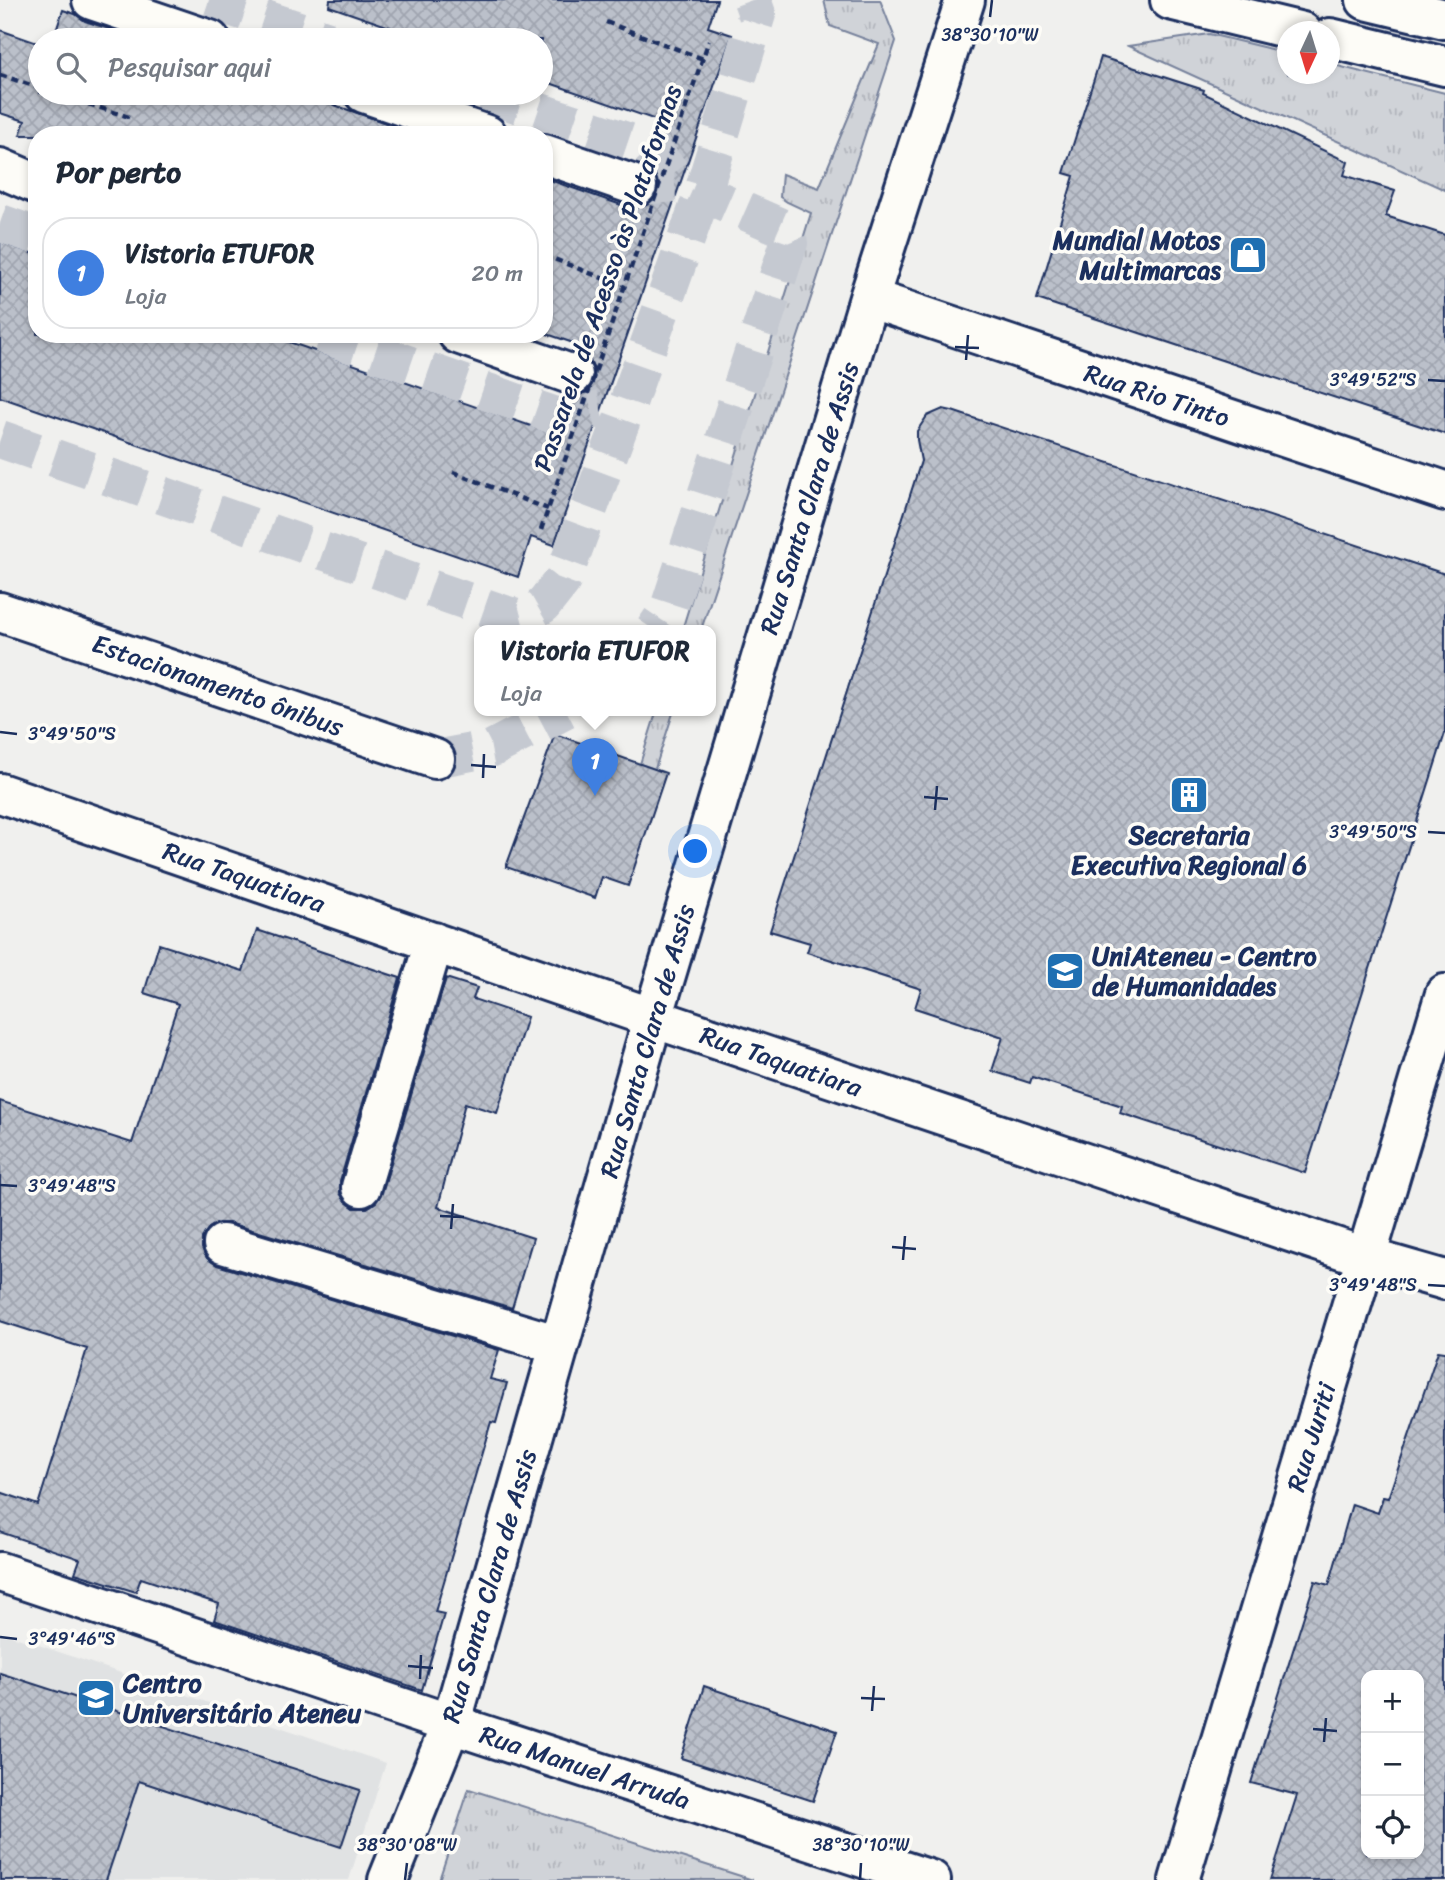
<!DOCTYPE html>
<html lang="pt">
<head>
<meta charset="utf-8">
<style>
	:root { --surface:#fff; --page:#f6f6f7; --text:#1f2937; --muted:#747a83; --line:#e0e1e3; --accent:#db2777 }
	body { margin:0; font-family:Sriracha,sans-serif; background:var(--page); color:var(--text) }
	.controls { position:absolute; right:21px; bottom:21px; display:grid; overflow:hidden; border-radius:14px; box-shadow:0 4px 10px #0003 }
	.controls button { width:63px; height:63px; display:grid; place-items:center; padding:0; border:0; border-bottom:2px solid var(--line); background:var(--surface); color:var(--text); font:35px sans-serif }
	.compass { position:absolute; left:1277px; top:21px; width:63px; height:63px; border-radius:50%; background:var(--surface); box-shadow:0 4px 10px #0003; rotate:184deg }
	.you { position:absolute; left:696px; top:852px; width:24px; height:24px; margin:-18px; border:5px solid #fff; border-radius:50%; background:#1a73e8; box-shadow:0 0 0 10px #1a73e833 }
	.badge { display:grid; place-items:center; width:46px; height:46px; border-radius:50%; background:var(--accent); color:#fff; font-size:23px; font-weight:700 }
	.pin { position:absolute; translate:-50% -58px; filter:drop-shadow(0 2px 4px #0008) }
	.pin::after { content:''; position:absolute; top:37px; width:24px; height:21px; background:inherit; clip-path:polygon(0 0,100% 0,50% 100%) }
	.popup { position:absolute; left:474px; top:625px; width:242px; height:91px; box-sizing:border-box; display:grid; place-content:center; border-radius:14px; background:var(--surface); filter:drop-shadow(0 2px 5px #0005); font-size:23px; white-space:nowrap; color:var(--muted) }
	.popup b { font-size:26px; color:var(--text) }
	.popup::after { content:''; position:absolute; left:50%; top:100%; margin-left:-14px; border:14px solid transparent; border-top-color:var(--surface) }
	.list { margin:0; padding:0; list-style:none }
	h2 { display:flex; justify-content:space-between; align-items:center; height:91px; margin:0; padding:0 28px; font-size:30px }
	h2 small { font-size:23px; font-weight:400; color:var(--muted) }
	.list li { display:grid; grid-template-columns:46px 1fr auto; gap:21px; align-items:center; box-sizing:border-box; height:112px; margin:0 14px 14px; padding:0 14px; border:2px solid var(--line); border-radius:28px }
	.list b { display:block; font-size:26px; white-space:nowrap }
	.list p { margin:0; font-size:23px; white-space:nowrap; color:var(--muted) }
	.list em { font-size:23px; font-style:normal; color:var(--muted) }
	.icon { flex:none; width:38px; height:38px; fill:none; stroke:currentColor; stroke-width:2; stroke-linecap:round; stroke-linejoin:round }
	.map { position:relative; flex:none; width:1445px; height:1880px; overflow:hidden }
	.search { position:absolute; background:var(--surface); box-shadow:0 4px 10px #0003; left:28px; top:28px; width:525px; height:77px; display:flex; align-items:center; gap:18px; box-sizing:border-box; padding:0 24px; border-radius:38px; color:var(--muted); font-size:26px }
	.panel { position:absolute; background:var(--surface); box-shadow:0 4px 10px #0003; left:28px; top:126px; width:525px; height:217px; border-radius:28px }
	.map>svg:first-child { display:block }
	.built { fill:#e0e2e3 }
	.grass { fill:url(#grass-tufts); stroke:#76819b; stroke-width:2 }
	.building { fill:url(#building-cross-hatch); stroke:#1b2f5e; stroke-width:2; fill-rule:evenodd }
	.lines { fill:none; stroke-linecap:round; stroke-linejoin:round }
	.minor-tunnel { stroke:#c5c9d1; stroke-width:38; stroke-dasharray:38 19; stroke-linecap:butt }
	.minor-casing { stroke:#1b2f5e; stroke-width:44 }
	.major-casing { stroke:#1b2f5e; stroke-width:44 }
	.path { stroke:#1b2f5e; stroke-width:4.5; stroke-dasharray:7 5; stroke-linecap:butt }
	.minor { stroke:#fdfcf7; stroke-width:38 }
	.major { stroke:#fdfcf7; stroke-width:38 }
	.path-bridge { stroke:#1b2f5e; stroke-width:4.5; stroke-dasharray:7 5; stroke-linecap:butt }
	.ticks { fill:none; stroke:#1b2f5e; stroke-width:2.5 }
	.labels { text-anchor:middle; dominant-baseline:central; stroke-width:7; stroke-linejoin:round; paint-order:stroke }
	.poi-label { font-size:26px; font-weight:bold; fill:#1b2f5e; stroke:#fdfcf7; text-anchor:start }
	.street-label { font-size:26px; fill:#1b2f5e; stroke:#fdfcf7 }
	.ticks-label { font-size:18px; text-anchor:middle; fill:#1b2f5e; stroke:#fdfcf7; stroke-width:7; stroke-linejoin:round; paint-order:stroke }
</style>
</head>
<body>
<div class="map">
<svg width="1445" height="1880" viewBox="0 0 1445 1880">
	<defs>
		<pattern id="grass-tufts" width="24" height="20" patternUnits="userSpaceOnUse" patternTransform="scale(1.75)"><rect width="24" height="20" fill="#d0d3d8"/><path d="M3 7l-1-3M5 7V3M7 7l1-3M15 17l-1-3M17 17v-4M19 17l1-3" fill="none" stroke="#b2b5bc"/></pattern>
		<pattern id="building-cross-hatch" width="8" height="8" patternUnits="userSpaceOnUse" patternTransform="scale(1.75)"><rect width="8" height="8" fill="#bbc0ca"/><path d="M0 0l8 8M0 8l8-8" fill="none" stroke="#a0a5b0"/></pattern>
	</defs>
	<rect width="100%" height="100%" fill="#f0f0ee"/>
	<filter id="ink" filterUnits="userSpaceOnUse"><feTurbulence type="fractalNoise" baseFrequency=".0143" numOctaves="2"/><feDisplacementMap in="SourceGraphic" scale="14" xChannelSelector="R" yChannelSelector="G"/><feConvolveMatrix kernelMatrix="1 2 1 2 8 2 1 2 1" color-interpolation-filters="sRGB"/></filter>
	<g filter="url(#ink)">
		<path class="built" d="M0,1632L386,1763L349,1880H0Z"/>
		<path class="grass" d="M824,0H880L896,41L701,630H682L811,213L787,202L780,197L782,174L819,188L879,44L830,26Z
			M1209,34L1287,53L1288,74H1330V64L1445,93V190L1128,46Z
			M657,710H674L655,769L640,764Z
			M469,1789L753,1880H439Z"/>
		<path class="building" d="M330,0H717L708,27L732,35L554,545L531,537L518,577L0,397V242L37,255V334H266L554,434L566,396L576,397L587,392L593,383L595,372L590,361L580,354L582,346L544,333V178L630,208L631,207H642L651,203L657,194L659,183L654,172L644,165L659,121L541,80V40H427L329,6Z
			M63,10L75,14L85,21L143,40H53Z
			M0,30L40,44V93H300L403,129L402,135H20L25,121L0,113Z
			M1101,57L1204,90L1203,93L1348,162L1344,175L1395,191L1386,216L1445,235V434L1037,299L1074,176L1064,173Z
			M943,409L952,411L1445,574V733L1305,1173L1120,1113L1122,1106L1032,1077L1030,1083L992,1071L1003,1037L915,1008L921,989L807,952L810,943L770,931L921,461L917,440V431L927,416Z
			M555,734L666,773L628,886L602,877L595,898L506,867Z
			M257,930L400,978L340,1181V1193L345,1201L354,1208H367L376,1202L382,1193L446,978L477,988L473,999L527,1017L497,1113L465,1103L438,1207L533,1238L512,1308L229,1223H219L209,1228L202,1238V1248L207,1258L217,1265L499,1350L490,1379L507,1383L496,1423L491,1422L435,1612L444,1614L422,1690L214,1620L219,1604L141,1578L136,1592L75,1573L80,1559L0,1532V1492L38,1505L87,1349L0,1321V1101L132,1143L178,1004L144,993L159,944L243,971Z
			M1438,1351L1445,1352V1880H1270L1297,1795L1251,1783L1315,1581L1329,1585L1352,1504L1378,1513L1383,1497L1388,1498ZM1366,1675H1419V1854H1366Z
			M0,1673L360,1790L341,1847L139,1781L106,1880H0Z
			M704,1686L837,1731L813,1801L681,1758Z"/>
		<g class="lines">
			<path class="minor-tunnel" d="M209,0L328,40
				M484,93L650,149L680,183
				M637,186L680,183L783,228L789,243L669,608L654,630
				M0,223L37,236
				M321,334L559,417L601,409
				M0,439L513,617L529,613L543,605L562,581L623,417L703,192L757,14L752,0
				M435,759L493,748L566,710"/>
			<g class="minor-casing">
				<path id="minor" d="M92,0L210,40
					M364,93L487,135
					M544,154L637,186
					M0,168L37,184
					M869,298L1445,491
					M458,334L573,375
					M0,612L435,759
					M0,793L653,1018L1365,1257L1445,1280
					M361,1187L434,942
					M223,1244L559,1345
					M0,1572L451,1724L931,1880
					M388,1880L451,1724L653,1018L869,298L965,0
					M1179,1880L1445,994"/>
			</g>
			<g class="major-casing">
				<path id="major" d="M1170,0L1302,32
					M1366,0L1445,19
					M1330,38L1445,66"/>
			</g>
			<path class="path" d="M606,22L703,59
				M0,75L40,88
				M54,93L132,118
				M544,255L625,287
				M453,472L548,509"/>
			<use href="#minor" class="minor"/>
			<use href="#major" class="major"/>
			<path class="path-bridge" d="M541,530L709,40"/>
		</g>
	</g>
	<path class="ticks" d="M990,17L992,0M955,347L979,348M966,360L968,335M1428,380L1445,381M0,732L17,734M471,765L496,767M483,778L484,754M924,797L948,799M935,810L937,786M1428,832L1445,833M0,1185L17,1186M440,1216L464,1217M451,1229L453,1204M892,1247L916,1249M903,1260L905,1236M1428,1285L1445,1286M0,1637L17,1639M408,1666L433,1668M420,1679L421,1655M861,1698L885,1699M872,1711L874,1686M1313,1729L1337,1731M1324,1742L1326,1718M405,1880L407,1863M860,1880L861,1863"/>
	<defs>
		<g id="shop-square" transform="scale(2.0125)"><rect x="-9" y="-9" width="18" height="18" rx="4" fill="#1f6fb2" stroke="#fdfcf7"/><path d="M-5-2.5h2.3a2.7 3.5 0 0 1 5.4 0H5L5.5 6h-11ZM-1.5-2.5h3a1.5 2.3 0 0 0-3 0Z" fill="#fff"/></g>
		<g id="building-square" transform="scale(2.0125)"><rect x="-9" y="-9" width="18" height="18" rx="4" fill="#1f6fb2" stroke="#fdfcf7"/><path d="M-4-6H4V6H1V3H-1V6H-4ZM-2.5-4.3h1.7v1.8h-1.7ZM.8-4.3h1.7v1.8H.8ZM-2.5-1h1.7V.8h-1.7ZM.8-1h1.7V.8H.8Z" fill="#fff"/></g>
		<g id="university-square" transform="scale(2.0125)"><rect x="-9" y="-9" width="18" height="18" rx="4" fill="#1f6fb2" stroke="#fdfcf7"/><path d="M0-5L7-2L0 1L-7-2ZM-4 1L0 2.5L4 1V4Q0 6-4 4Z" fill="#fff"/></g>
	</defs>
	<g fill-rule="evenodd">
		<use href="#shop-square" x="1248" y="255"/>
		<use href="#building-square" x="1189" y="795"/>
		<use href="#university-square" x="1065" y="971"/>
		<use href="#university-square" x="96" y="1698"/>
	</g>
	<g class="labels">
		<g class="poi-label">
			<text x="1221" y="240" text-anchor="end">Mundial Motos<tspan x="1221" dy="30">Multimarcas</tspan></text>
			<text x="1189" y="835" text-anchor="middle">Secretaria<tspan x="1189" dy="30">Executiva Regional 6</tspan></text>
			<text x="1092" y="956">UniAteneu - Centro<tspan x="1092" dy="30">de Humanidades</tspan></text>
			<text x="123" y="1683">Centro<tspan x="123" dy="30">Universitário Ateneu</tspan></text>
		</g>
		<g class="street-label">
			<text transform="translate(607 278) rotate(-71)">Passarela de Acesso às Plataformas</text>
			<text transform="translate(1157 395) rotate(18)">Rua Rio Tinto</text>
			<text transform="translate(809 498) rotate(-73)">Rua Santa Clara de Assis</text>
			<text transform="translate(218 685) rotate(19)">Estacionamento ônibus</text>
			<text transform="translate(244 877) rotate(19)">Rua Taquatiara</text>
			<text transform="translate(647 1041) rotate(-74)">Rua Santa Clara de Assis</text>
			<text transform="translate(781 1061) rotate(19)">Rua Taquatiara</text>
			<text transform="translate(1311 1437) rotate(-73)">Rua Juriti</text>
			<text transform="translate(489 1586) rotate(-74)">Rua Santa Clara de Assis</text>
			<text transform="translate(585 1767) rotate(18)">Rua Manuel Arruda</text>
		</g>
	</g>
	<g class="ticks-label">
		<text x="990" y="41">38°30'10"W</text>
		<text x="1373" y="386">3°49'52"S</text>
		<text x="72" y="740">3°49'50"S</text>
		<text x="1373" y="838">3°49'50"S</text>
		<text x="72" y="1192">3°49'48"S</text>
		<text x="1373" y="1291">3°49'48"S</text>
		<text x="72" y="1645">3°49'46"S</text>
		<text x="407" y="1851">38°30'08"W</text>
		<text x="861" y="1851">38°30'10"W</text>
	</g>
</svg>
<div class="controls">
<button>+</button>
<button>−</button>
<button><svg class="icon" aria-label="locate" viewBox="0 0 24 24"><circle cx="12" cy="12" r="6"/><path d="M12 2v4M12 18v4M2 12h4M18 12h4"/></svg></button>
</div>
<svg class="compass" viewBox="-18 -18 36 36"><path d="M0-13l5 13h-10z" fill="#e53935"/><path d="M0 13l5-13h-10z" fill="#747a83"/></svg>
<div class="you"></div>
<div class="pin badge" style="left:595px;top:796px;background:#3f7fe0">1</div>
<div class="popup"><b>Vistoria ETUFOR</b>Loja</div>
<div class="search"><svg class="icon" aria-label="search" viewBox="0 0 24 24"><circle cx="10" cy="10" r="6"/><path d="M15 15l6 6"/></svg>Pesquisar aqui</div>
<section class="panel">
<h2>Por perto<small></small></h2>
<ul class="list">
<li><span class="badge" style="background:#3f7fe0">1</span><div><b>Vistoria ETUFOR</b><p>Loja</p></div><em>20 m</em></li>
</ul>
</section>
</div>
</body>
</html>
